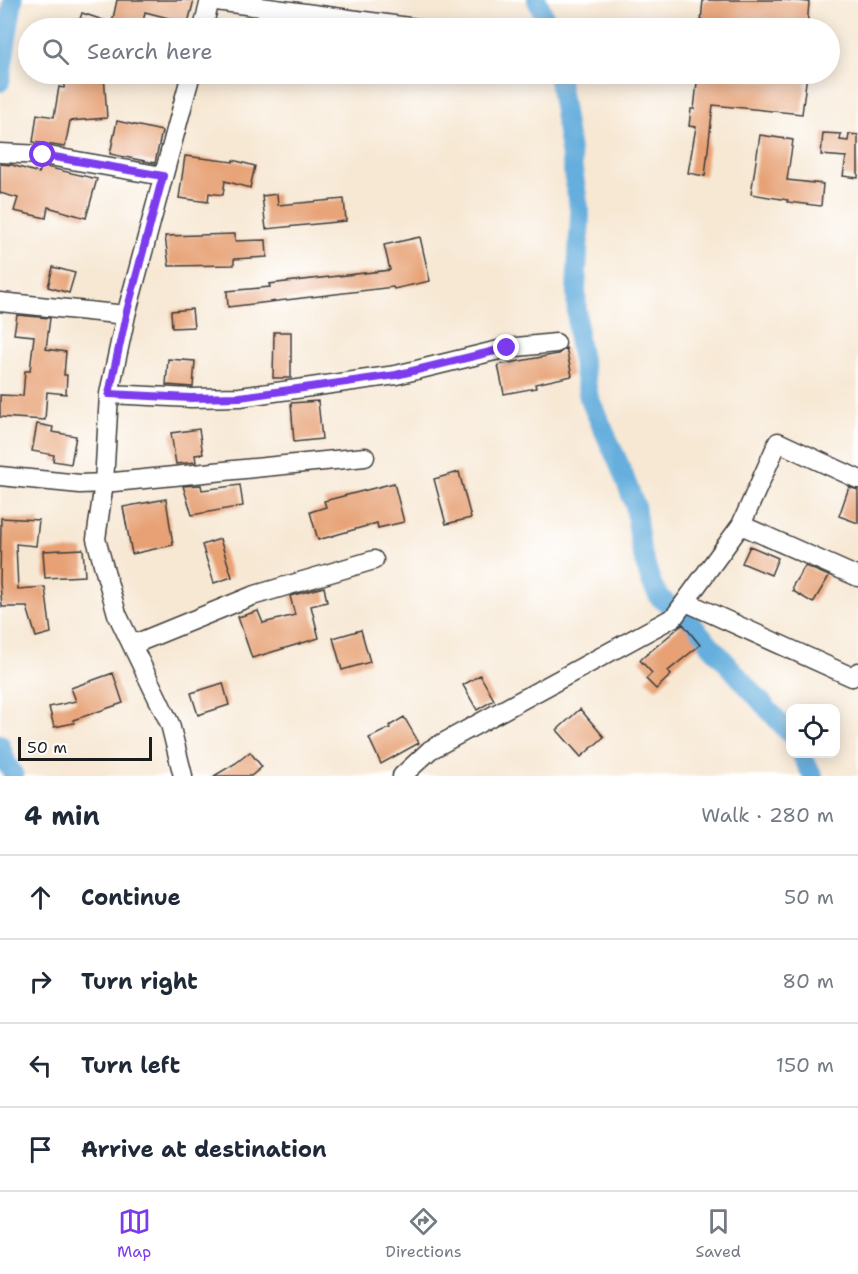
<!DOCTYPE html>
<html lang="en">
<head>
<meta charset="utf-8">
<style>
	:root { --surface:#fff; --page:#f2f2f3; --text:#1f2937; --muted:#747a83; --line:#e0e1e3; --accent:#7c3aed }
	body { margin:0; font-family:"Shantell Sans",sans-serif; background:var(--page); color:var(--text) }
	.controls { position:absolute; right:18px; bottom:18px; display:grid; overflow:hidden; border-radius:12px; box-shadow:0 3px 15px #0003 }
	.controls button { width:54px; height:54px; display:grid; place-items:center; padding:0; border:0; border-bottom:2px solid var(--line); background:var(--surface); color:var(--text); font:30px sans-serif }
	.scale { position:absolute; left:18px; bottom:15px; width:134px; box-sizing:border-box; padding-left:6px; border:3px solid #1c1c1c; border-top:0; font-size:16px; line-height:21px; white-space:nowrap; color:#1c1c1c; -webkit-text-stroke:4px #fff; paint-order:stroke }
	.stop { position:absolute; width:18px; height:18px; margin:-14px; border:4px solid #7c3aed; border-radius:50%; background:#fff }
	.stop.end { background:#7c3aed; border-color:#fff; box-shadow:0 2px 6px #0008 }
	.list { margin:0; padding:0; list-style:none }
	h2 { display:flex; justify-content:space-between; align-items:center; height:78px; margin:0; padding:0 24px; font-size:26px }
	h2 small { font-size:20px; font-weight:400; color:var(--muted) }
	.list li { display:grid; grid-template-columns:39px 1fr auto; gap:18px; align-items:center; box-sizing:border-box; height:84px; padding:0 24px; border-top:2px solid var(--line) }
	.list b { display:block; font-size:22px; white-space:nowrap }
	.list em { font-size:20px; font-style:normal; color:var(--muted) }
	.icon { flex:none; width:33px; height:33px; fill:none; stroke:currentColor; stroke-width:2; stroke-linecap:round; stroke-linejoin:round }
	.map { position:relative; flex:none; width:858px; height:776px; overflow:hidden }
	.search { position:absolute; background:var(--surface); box-shadow:0 3px 15px #0003; left:18px; right:18px; top:18px; height:66px; display:flex; align-items:center; gap:15px; box-sizing:border-box; padding:0 21px; border-radius:33px; color:var(--muted); font-size:22px }
	.sheet { height:414px; background:var(--surface) }
	nav { display:flex; justify-content:space-around; align-items:center; box-sizing:border-box; height:84px; border-top:2px solid var(--line); background:var(--surface); font-size:16px; color:var(--muted) }
	nav a { display:grid; justify-items:center; gap:3px }
	nav .on { color:var(--accent) }
	.map>svg:first-child { display:block }
	.lines { fill:none; stroke-linecap:round; stroke-linejoin:round }
	.canal { stroke:#65aedd; stroke-width:20 }
	.building { fill:#e7a175 }
	.minor-casing { stroke:#3d3b38; stroke-width:21 }
	.minor { stroke:#fff; stroke-width:18 }
	.route { stroke:#7c3aed; stroke-width:8 }
</style>
</head>
<body>
<div class="map">
<svg width="858" height="776" viewBox="0 0 858 776">
	<rect width="100%" height="100%" fill="#fff"/>
	<filter id="ink" filterUnits="userSpaceOnUse"><feTurbulence type="fractalNoise" baseFrequency=".0167" numOctaves="2"/><feDisplacementMap in="SourceGraphic" scale="12" xChannelSelector="R" yChannelSelector="G"/><feConvolveMatrix kernelMatrix="1 2 1 2 8 2 1 2 1" color-interpolation-filters="sRGB"/></filter>
	<filter id="wash" filterUnits="userSpaceOnUse"><feTurbulence type="fractalNoise" baseFrequency=".008" numOctaves="4" result="noise"/><feDisplacementMap in="SourceGraphic" scale="24" xChannelSelector="R" yChannelSelector="G"/><feGaussianBlur stdDeviation="1.35" result="paint"/><feColorMatrix in="noise" values="0 0 0 0 0 0 0 0 0 0 0 0 0 0 0 0 0 1.4 0 .05"/><feComposite in="paint" operator="in"/></filter>
	<g filter="url(#wash)">
		<rect width="100%" height="100%" fill="#f7e8d4"/>
		<g class="lines">
			<path class="canal" d="M537,0L549,28
				M558,74L580,215L576,291L578,339L589,398L619,464L635,505L641,550L651,582L659,597L688,620L790,734
				M0,82L13,0
				M0,744L7,764L14,776
				M801,754L813,776"/>
		</g>
		<g id="blocks">
			<path class="building" d="M117,0H194L188,23L145,12L142,28H77L82,13L112,23Z
				M703,0H785L809,2L807,28H705V22L701,21Z
				M68,74H104L107,118L70,121L65,147L33,142L37,114L54,117L59,87L64,88Z
				M698,74L770,81L771,74H807L802,114L713,105L705,176L688,173L696,127L689,126L691,109H694Z
				M117,121L162,131L155,163L110,154Z
				M823,133L841,134L840,140L848,141L849,134L858,135V178L843,176L846,157L821,155Z
				M760,135L793,140L787,180L823,184L821,206L787,202L788,200L751,194Z
				M185,156L233,162V160L255,166L250,188L225,181L223,195L209,193L208,202L179,198Z
				M0,164L12,165L39,173L42,166L97,179L86,218L48,207L46,218L14,211L18,198L0,193Z
				M277,194L278,205L344,199L346,221L266,229L262,196Z
				M235,234V241L266,240L267,257L234,259V265L169,266L165,236Z
				M420,237L430,281L394,289L393,287L228,307L227,291L270,287L269,284L390,270L384,245Z
				M53,267L75,273L69,293L48,287Z
				M192,309L194,327L172,328L171,311Z
				M17,315L50,318L46,349L66,352L64,375H67L66,394L47,392L45,420L0,417V395L23,396L25,371H30L34,336L14,334Z
				M274,332H291V378H273Z
				M566,348L572,376L535,384L536,388L504,394L498,365L558,354Z
				M168,359L195,361L193,387L166,385Z
				M318,401L322,439L294,442L291,403Z
				M37,424L53,427L52,432L76,436L71,464L53,461L54,455L32,451Z
				M199,429L203,454L195,455L196,462L176,464L171,433Z
				M459,472L471,518L446,524L434,479Z
				M394,483L404,522L378,528L377,523L318,540L310,512L326,507L324,501Z
				M201,485L202,490L240,485L243,506L192,515L183,486Z
				M849,487L858,490V523L839,516Z
				M166,499L173,545L132,554L123,507Z
				M1,518L39,520L36,546L16,544L18,589L45,587L51,633L36,637L27,607H2L0,583Z
				M220,539L232,577L214,583L202,545Z
				M750,546L778,558L771,575L742,563Z
				M83,549L85,576L45,578L43,551Z
				M805,566L829,576L813,603L793,591V585Z
				M324,587L327,602L311,606L319,638L252,658L238,617L258,611L263,623L295,615L290,596Z
				M683,624L700,645L668,671L671,675L656,689L646,679L652,673L640,660Z
				M361,630L370,662L342,670L333,638Z
				M113,673L123,703L73,720L74,723L54,727L49,707L76,701L71,688Z
				M480,675L494,700L477,710L463,685Z
				M223,683L229,705L198,715L191,693Z
				M580,709L604,737L581,757L557,730Z
				M404,717L419,743L381,764L369,738L390,728L389,726Z
				M250,752L262,767L251,776H214L236,763Z"/>
		</g>
	</g>
	<g filter="url(#ink)">
		<use href="#blocks" fill-opacity="0" stroke="#3d3b38" stroke-width="1.5"/>
		<g class="lines">
			<g class="minor-casing">
				<path id="minor" d="M209,0L416,28
					M203,28L210,0
					M0,153L43,155L163,176
					M0,302L126,315
					M109,394L191,398L240,397L396,375L507,348L556,343
					M0,476L80,484L104,483L365,457
					M741,525L858,577
					M686,602L852,677L858,672
					M132,645L252,596L374,560
					M183,776L170,724L117,614L96,539L104,483L109,394L126,315L191,74
					M402,776L430,750L674,617L741,525L778,442L858,479"/>
			</g>
			<use href="#minor" class="minor"/>
		</g>
	</g>
	<g class="lines" filter="url(#ink)">
		<path class="route" d="M43,155L163,176L126,315L109,394L191,398L240,397L396,375L507,348"/>
	</g>
</svg>
<div class="controls">
<button><svg class="icon" aria-label="locate" viewBox="0 0 24 24"><circle cx="12" cy="12" r="6"/><path d="M12 2v4M12 18v4M2 12h4M18 12h4"/></svg></button>
</div>
<div class="scale">50 m</div>
<div class="stop" style="left:43px;top:155px"></div>
<div class="stop end" style="left:507px;top:348px"></div>
<div class="search"><svg class="icon" aria-label="search" viewBox="0 0 24 24"><circle cx="10" cy="10" r="6"/><path d="M15 15l6 6"/></svg>Search here</div>
</div>
<section class="sheet">
<h2>4 min<small>Walk · 280 m</small></h2>
<ul class="list">
<li><svg class="icon" aria-label="ahead" viewBox="0 0 24 24"><path d="M12 20V5M6 11l6-6 6 6"/></svg><div><b>Continue</b></div><em>50 m</em></li>
<li><svg class="icon" aria-label="right" viewBox="0 0 24 24"><path d="M7 20v-9h11M14 6l5 5-5 5"/></svg><div><b>Turn right</b></div><em>80 m</em></li>
<li><svg class="icon" aria-label="left" viewBox="0 0 24 24"><path d="M17 20v-9H6M10 6l-5 5 5 5"/></svg><div><b>Turn left</b></div><em>150 m</em></li>
<li><svg class="icon" aria-label="arrive" viewBox="0 0 24 24"><path d="M6 21V4h12l-3 4 3 4H6"/></svg><div><b>Arrive at destination</b></div></li>
</ul>
</section>
<nav>
<a class="on"><svg class="icon" aria-label="map" viewBox="0 0 24 24"><path d="M3 6l6-2 6 2 6-2v14l-6 2-6-2-6 2zM9 4v14M15 6v14"/></svg>Map</a>
<a><svg class="icon" aria-label="directions" viewBox="0 0 24 24"><path d="M12 3l9 9-9 9-9-9zM9 14v-3h6M13 9l2 2-2 2"/></svg>Directions</a>
<a><svg class="icon" aria-label="saved" viewBox="0 0 24 24"><path d="M7 4h10v16l-5-4-5 4z"/></svg>Saved</a>
</nav>
</body>
</html>
